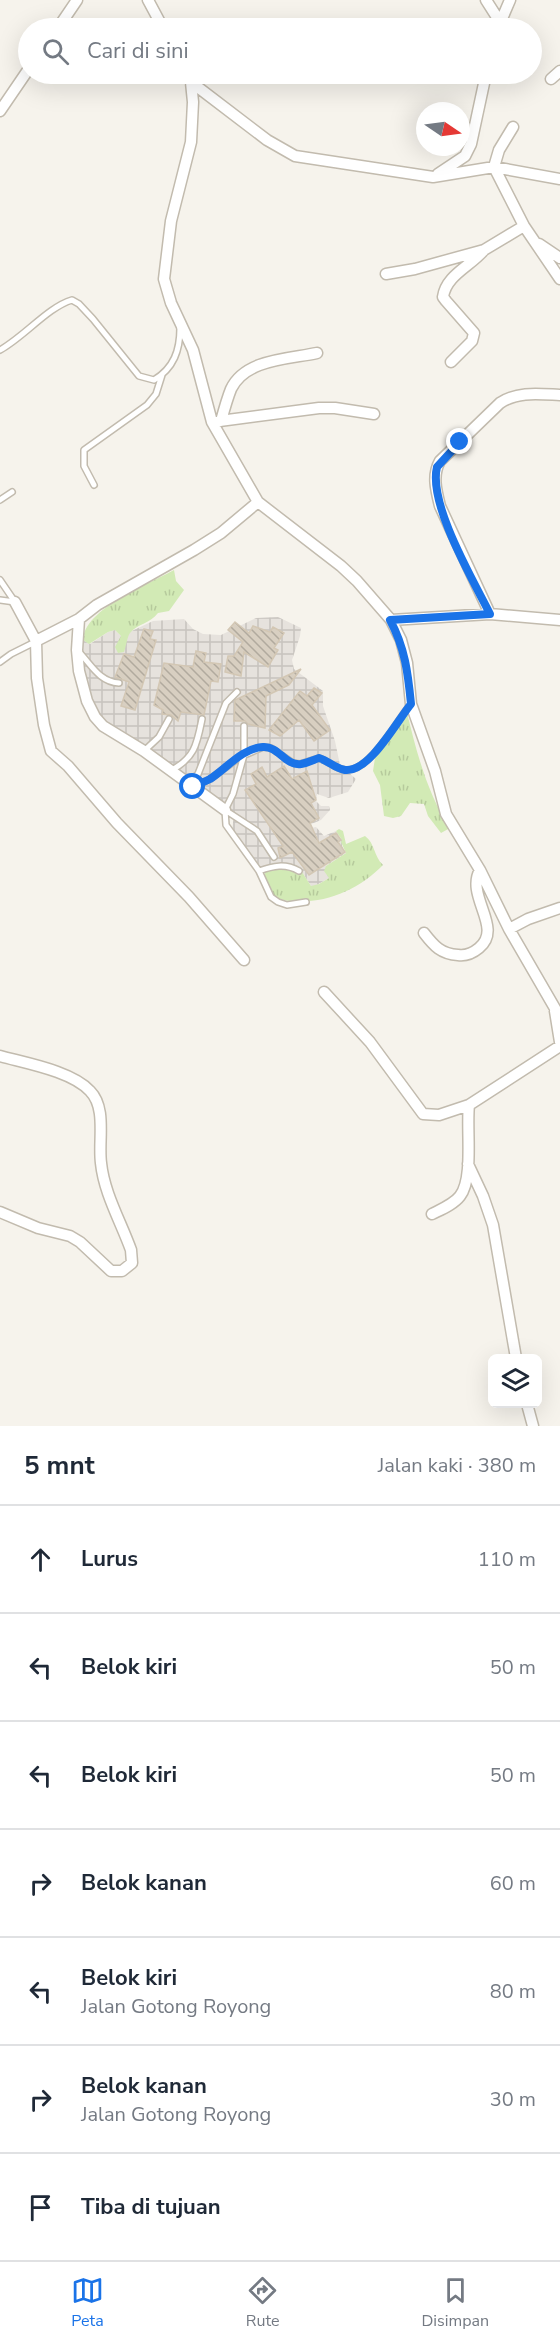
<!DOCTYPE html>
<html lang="id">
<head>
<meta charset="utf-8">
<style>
	:root { --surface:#fff; --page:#f2f2f3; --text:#1f2937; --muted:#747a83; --line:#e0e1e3; --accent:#1a73e8 }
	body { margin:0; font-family:"Nunito Sans",sans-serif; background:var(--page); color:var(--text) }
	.controls { position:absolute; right:18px; bottom:18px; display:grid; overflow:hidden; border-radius:9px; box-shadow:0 6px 24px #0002 }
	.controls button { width:54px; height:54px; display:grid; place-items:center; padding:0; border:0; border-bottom:2px solid var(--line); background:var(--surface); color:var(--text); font:30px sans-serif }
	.compass { position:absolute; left:416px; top:102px; width:54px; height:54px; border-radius:50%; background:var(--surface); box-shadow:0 6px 24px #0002; rotate:103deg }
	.stop { position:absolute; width:18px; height:18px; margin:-14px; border:4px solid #1a73e8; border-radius:50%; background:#fff }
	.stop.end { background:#1a73e8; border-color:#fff; box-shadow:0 2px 6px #0008 }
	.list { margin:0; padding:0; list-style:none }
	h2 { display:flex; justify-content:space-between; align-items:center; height:78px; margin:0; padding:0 24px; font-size:26px }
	h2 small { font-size:20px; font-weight:400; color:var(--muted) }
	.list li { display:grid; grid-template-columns:39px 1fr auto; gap:18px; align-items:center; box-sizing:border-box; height:108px; padding:0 24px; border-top:2px solid var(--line) }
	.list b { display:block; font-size:22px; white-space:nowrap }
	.list p { margin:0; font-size:20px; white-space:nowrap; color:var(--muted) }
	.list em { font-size:20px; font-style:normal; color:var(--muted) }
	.icon { flex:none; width:33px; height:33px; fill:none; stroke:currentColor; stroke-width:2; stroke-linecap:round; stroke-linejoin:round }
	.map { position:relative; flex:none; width:560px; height:1426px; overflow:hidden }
	.search { position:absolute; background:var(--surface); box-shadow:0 6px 24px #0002; left:18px; right:18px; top:18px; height:66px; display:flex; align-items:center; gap:15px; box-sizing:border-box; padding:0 21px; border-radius:33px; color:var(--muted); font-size:22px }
	.sheet { height:834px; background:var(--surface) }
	nav { display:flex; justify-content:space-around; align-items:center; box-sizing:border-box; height:84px; border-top:2px solid var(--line); background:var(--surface); font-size:16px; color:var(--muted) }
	nav a { display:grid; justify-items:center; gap:3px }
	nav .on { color:var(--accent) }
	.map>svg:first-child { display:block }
	.industrial { fill:url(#industrial-grid) }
	.grass { fill:url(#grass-tufts) }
	.building { fill:url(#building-back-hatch); stroke:#d3c7b4; stroke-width:1.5 }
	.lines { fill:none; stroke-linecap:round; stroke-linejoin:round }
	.service-casing { stroke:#c2bbae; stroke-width:8 }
	.minor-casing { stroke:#c2bbae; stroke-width:13 }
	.service { stroke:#fff; stroke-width:5 }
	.minor { stroke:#fff; stroke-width:10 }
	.route { stroke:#1a73e8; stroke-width:8 }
</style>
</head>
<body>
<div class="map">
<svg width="560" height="1426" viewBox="0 0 560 1426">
	<defs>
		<pattern id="industrial-grid" width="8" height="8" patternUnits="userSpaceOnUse" patternTransform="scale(1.5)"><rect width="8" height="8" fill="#e6e2dd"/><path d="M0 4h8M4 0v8" fill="none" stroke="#c7c3be"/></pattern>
		<pattern id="grass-tufts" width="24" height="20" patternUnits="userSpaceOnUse" patternTransform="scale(1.5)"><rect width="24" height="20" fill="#d2eab5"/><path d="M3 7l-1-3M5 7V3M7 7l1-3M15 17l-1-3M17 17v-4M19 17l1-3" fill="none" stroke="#b6ca9c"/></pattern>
		<pattern id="building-back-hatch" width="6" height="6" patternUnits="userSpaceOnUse" patternTransform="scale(1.5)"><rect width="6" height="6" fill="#d8cfc1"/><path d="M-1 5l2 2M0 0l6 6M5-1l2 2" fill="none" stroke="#b1aa9e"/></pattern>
	</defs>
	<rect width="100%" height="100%" fill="#f6f3ec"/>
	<path class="industrial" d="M278,617L301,628L300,636L292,660L294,669L323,691V706L335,741L340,765L356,779L348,792L329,798L317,794L316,801L321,806H329L330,810L321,820L309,825L311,828L316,827L324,836L336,831L342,840V846L346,853L326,866L329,878L315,886H311L302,872L285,868L265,872L232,832L234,813L222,802L115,731L97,713L83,667V640L90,644L108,632L115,630L121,636L153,621L184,619L193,629L203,634L221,635L256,618Z"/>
	<path class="grass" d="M174,570L176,581L184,590L169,611L158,613C150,624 138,623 130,633C127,637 126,647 124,652L118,653L115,647L121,636L115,630L108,632L89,644L83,640C84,609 149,584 174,570Z
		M407,713C417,753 427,793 450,828L441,833L428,816L424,804L410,803L401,816L393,818L384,816L380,785L373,771L375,758Z
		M339,829L343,831L346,844L365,836C375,843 374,857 383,865C356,893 314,909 275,898L270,892L264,876L265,872L285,868L302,872L311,886L319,884L329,878L324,871L326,866L346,853L341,842L342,840L336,831Z"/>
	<path class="building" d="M235,622L249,633L253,626L270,632L273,627L284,633L274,648L278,650L268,667L244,652L241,676L225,672L228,656H234L243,642L228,630Z
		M144,629L153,631L150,639L156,640L135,710L121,706L129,682L115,677L124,654L134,657Z
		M196,651L206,653L204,662L221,664L218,682L211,681L204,715L181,712L178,721L171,715L162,714L163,710L154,705L164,663L193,667Z
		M301,669L289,685L266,696L265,728L248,724L245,721H234L235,700Z
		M314,688L322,693L312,705L330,730L314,741L299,720L280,736L269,730L300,691L307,696Z
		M284,766L292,779L307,771L316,800L311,803L319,818L310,823L319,843L336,833L341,840L338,842L345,852L309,875L292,852L280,858L278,848L283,846L245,790L256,784L251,774L262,767L267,777Z"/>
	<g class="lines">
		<g class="service-casing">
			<path id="service" d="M0,350C24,337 48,307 72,300L79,304L93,319L139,376L154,380C174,368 180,350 180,328
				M94,485L84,466V450L147,405L156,394L162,375
				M0,500L12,492
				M0,580L15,602
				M0,600L15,602
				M78,651C91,664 99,682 119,683
				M0,662L11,654L35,642
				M244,726V755L233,794L225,810L226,825L259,871L271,897L278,902L287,905L306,902
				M144,751L159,737L169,719
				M170,771C195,758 197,744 202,719
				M187,783L198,774L226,703L237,692
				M194,787L210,779L240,757L263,747L271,748L293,763L300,764L319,758C329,761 334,768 345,770C369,773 396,722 410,705
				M225,810L257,831L274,857
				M259,871C273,866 285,863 299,871"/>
		</g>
		<g class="minor-casing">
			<path id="minor" d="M148,0L163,28
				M486,0L500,22
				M65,19L75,28
				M58,28L77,0
				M498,28L510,0
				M186,74L191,82L267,140L295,156L433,177L494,167L560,179
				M551,79L560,71
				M191,82L193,102L191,142L171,221L164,279L171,303L193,350L212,422L258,502L341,566L357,581L391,620L401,640L407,663L411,704L435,771L446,814L480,870L509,929L560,1017
				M0,111L28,70
				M513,127L499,150L494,167L524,226L560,279
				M438,174L465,156L471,144L486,74
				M539,244L560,258
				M386,274L415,269L484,250L524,226
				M451,362L472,341L474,333L446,301L443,297C446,275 471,266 484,250
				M221,421C224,410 227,399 231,389C245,359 289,359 317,353
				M212,422L319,408H335L374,414
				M15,602L36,641L79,619L97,605L194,550L221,533L258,502
				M490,614L440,506C436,490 432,475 440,461L500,403C518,391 539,394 560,395
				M79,619L77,650L79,671L87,701L95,717L103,726L144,751L225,810
				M391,620L490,614L560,620
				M36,641L37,678L44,725L51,751L68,766L117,823L189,897L244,960
				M509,929L528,919L560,908
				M424,933C434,946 441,954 458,955C465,956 473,953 479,948C504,928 465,896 480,870
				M324,992L370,1042L423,1114L439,1115L469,1105
				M555,1011L560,1042
				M0,1056C25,1063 72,1071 90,1091C107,1108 98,1141 101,1163C104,1193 121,1222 131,1250L132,1263L122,1271H111L80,1242L70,1236L38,1228L0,1212
				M468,1164L483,1196L493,1225L516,1358
				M432,1214C442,1209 454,1204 460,1196C474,1178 466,1128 469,1105L560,1046
				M527,1404L533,1426"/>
		</g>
		<use href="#service" class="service"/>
		<use href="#minor" class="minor"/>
	</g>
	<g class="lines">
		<path class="route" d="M193,787C198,784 204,782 210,779C226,769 242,748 263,747C279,746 285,766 301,764C307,763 313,760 319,758C329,761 334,768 345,770C369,773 397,721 411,704C408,673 405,648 390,620L490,614C473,580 428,504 437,467L460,442"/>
	</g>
</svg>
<div class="controls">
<button><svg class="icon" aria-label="layers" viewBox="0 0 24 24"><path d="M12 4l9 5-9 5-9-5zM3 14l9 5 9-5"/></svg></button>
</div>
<svg class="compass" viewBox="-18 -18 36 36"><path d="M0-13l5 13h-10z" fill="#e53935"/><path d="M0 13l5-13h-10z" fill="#747a83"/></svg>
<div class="stop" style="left:193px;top:787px"></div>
<div class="stop end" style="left:460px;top:442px"></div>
<div class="search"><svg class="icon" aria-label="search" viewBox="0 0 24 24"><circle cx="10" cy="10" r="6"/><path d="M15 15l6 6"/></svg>Cari di sini</div>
</div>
<section class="sheet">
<h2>5 mnt<small>Jalan kaki · 380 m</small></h2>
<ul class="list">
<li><svg class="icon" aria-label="ahead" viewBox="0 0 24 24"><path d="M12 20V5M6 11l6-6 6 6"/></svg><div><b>Lurus</b></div><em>110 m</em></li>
<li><svg class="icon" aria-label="left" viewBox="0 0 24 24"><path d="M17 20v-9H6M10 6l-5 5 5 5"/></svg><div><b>Belok kiri</b></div><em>50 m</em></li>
<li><svg class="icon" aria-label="left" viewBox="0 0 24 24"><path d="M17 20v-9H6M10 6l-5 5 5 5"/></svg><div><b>Belok kiri</b></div><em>50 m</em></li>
<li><svg class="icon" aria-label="right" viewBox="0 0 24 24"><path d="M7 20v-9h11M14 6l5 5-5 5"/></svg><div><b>Belok kanan</b></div><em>60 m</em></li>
<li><svg class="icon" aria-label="left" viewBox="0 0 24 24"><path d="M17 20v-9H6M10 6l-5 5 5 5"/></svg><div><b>Belok kiri</b><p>Jalan Gotong Royong</p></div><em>80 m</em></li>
<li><svg class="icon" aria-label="right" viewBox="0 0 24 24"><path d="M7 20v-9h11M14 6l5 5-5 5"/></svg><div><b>Belok kanan</b><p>Jalan Gotong Royong</p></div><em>30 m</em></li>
<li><svg class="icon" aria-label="arrive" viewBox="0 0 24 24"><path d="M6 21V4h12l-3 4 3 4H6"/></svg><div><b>Tiba di tujuan</b></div></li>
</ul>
</section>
<nav>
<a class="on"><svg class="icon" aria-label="map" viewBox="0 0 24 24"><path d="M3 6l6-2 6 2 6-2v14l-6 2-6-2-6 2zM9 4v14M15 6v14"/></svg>Peta</a>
<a><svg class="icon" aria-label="directions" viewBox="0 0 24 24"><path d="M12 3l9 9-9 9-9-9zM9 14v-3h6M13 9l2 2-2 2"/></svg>Rute</a>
<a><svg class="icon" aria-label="saved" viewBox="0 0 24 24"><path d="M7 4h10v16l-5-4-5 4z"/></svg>Disimpan</a>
</nav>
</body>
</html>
